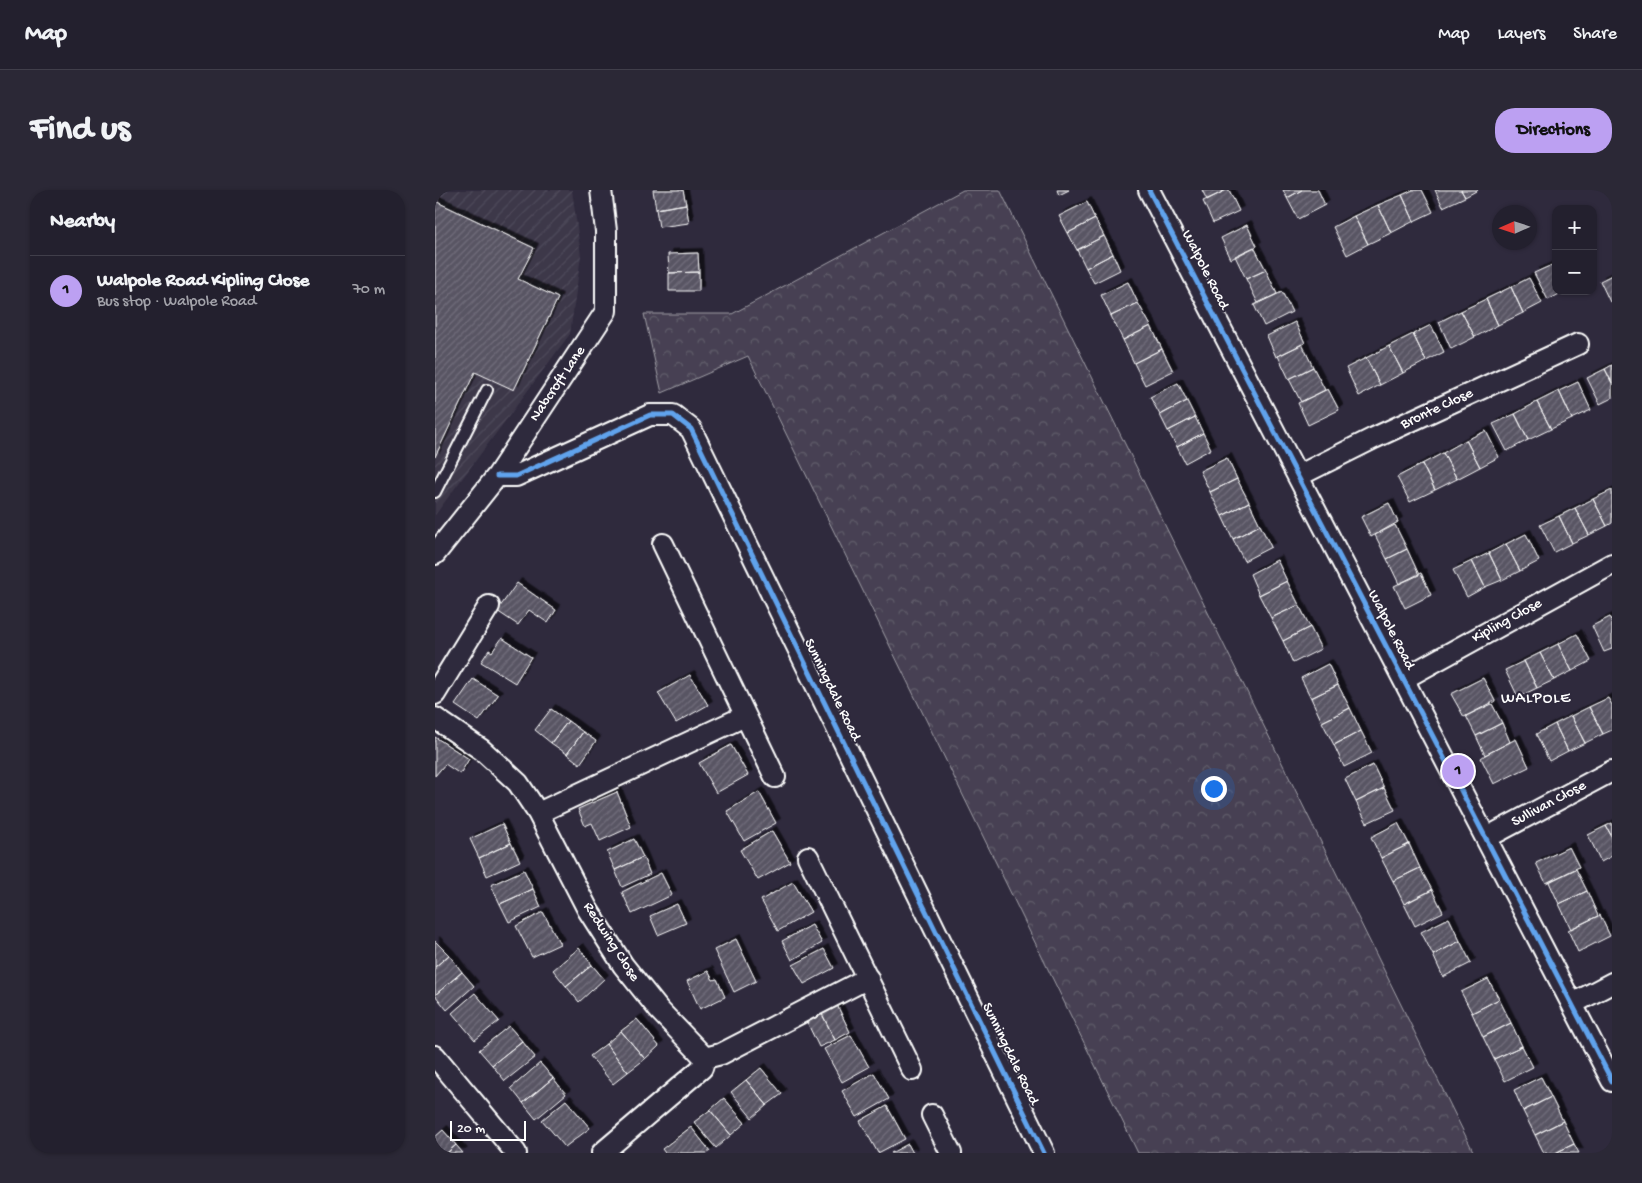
<!DOCTYPE html>
<html lang="en">
<head>
<meta charset="utf-8">
<style>
	:root { --surface:#23202e; --page:#2b2836; --text:#f1f3f6; --muted:#a3a3aa; --line:#403e4a; --accent:#bca0f2 }
	body { margin:0; font-family:"Gochi Hand",sans-serif; background:var(--page); color:var(--text) }
	.controls { position:absolute; right:15px; top:15px; display:grid; overflow:hidden; border-radius:10px; box-shadow:0 1px 4px #0004 }
	.controls button { width:45px; height:45px; display:grid; place-items:center; padding:0; border:0; border-bottom:1px solid var(--line); background:var(--surface); color:var(--text); font:25px sans-serif }
	.compass { position:absolute; left:1057px; top:15px; width:45px; height:45px; border-radius:50%; background:var(--surface); box-shadow:0 1px 4px #0004; rotate:267deg }
	.scale { position:absolute; left:15px; bottom:12px; width:76px; box-sizing:border-box; padding-left:5px; border:2px solid #fff; border-top:0; font-size:14px; line-height:18px; white-space:nowrap; color:#fff; -webkit-text-stroke:4px #2f2a3d; paint-order:stroke }
	.you { position:absolute; left:778px; top:598px; width:18px; height:18px; margin:-12px; border:4px solid #fff; border-radius:50%; background:#1a73e8; box-shadow:0 0 0 8px #1a73e833 }
	.badge { display:grid; place-items:center; width:32px; height:32px; border-radius:50%; background:var(--accent); color:#111; font-size:16px; font-weight:700 }
	.pin { position:absolute; translate:-50% -50%; border:2px solid #fff; box-shadow:0 1px 5px #0006 }
	.list { margin:0; padding:0; list-style:none }
	h2 { display:flex; justify-content:space-between; align-items:center; height:65px; margin:0; padding:0 20px; font-size:21px }
	h2 small { font-size:16px; font-weight:400; color:var(--muted) }
	.list li { display:grid; grid-template-columns:32px 1fr auto; gap:15px; align-items:center; box-sizing:border-box; height:70px; padding:0 20px; border-top:1px solid var(--line) }
	.list b { display:block; font-size:19px; white-space:nowrap }
	.list p { margin:0; font-size:16px; white-space:nowrap; color:var(--muted) }
	.list em { font-size:16px; font-style:normal; color:var(--muted) }
	.map { position:relative; flex:none; width:1177px; height:963px; overflow:hidden; border-radius:20px }
	header { display:flex; align-items:center; gap:30px; box-sizing:border-box; height:70px; padding:0 25px; background:var(--surface); border-bottom:1px solid var(--line) }
	header strong { font-size:24px }
	nav { display:flex; gap:28px; margin-inline-start:auto; font-size:18px }
	.intro { display:flex; align-items:center; justify-content:space-between; box-sizing:border-box; height:120px; padding:0 30px }
	h1 { margin:0; font-size:35px }
	.button { padding:12px 22px; border-radius:20px; background:var(--accent); color:#111; font-size:18px; font-weight:700 }
	main { display:flex; gap:30px; padding:0 30px }
	aside { flex:1; background:var(--surface); border-radius:20px; box-shadow:0 1px 4px #0004 }
	.map>svg:first-child { display:block }
	.industrial { fill:url(#industrial-furrows) }
	.forest { fill:url(#forest-crowns); stroke:#a2a0a8 }
	.building { fill:url(#building-hatch); stroke:#fff; filter:url(#shadow) }
	.lines { fill:none; stroke-linecap:round; stroke-linejoin:round }
	.service-casing { stroke:#fff; stroke-width:14 }
	.minor-casing { stroke:#fff; stroke-width:24 }
	.service { stroke:#2f2a3d; stroke-width:10 }
	.minor { stroke:#2f2a3d; stroke-width:20 }
	.cycleway-casing { stroke:#2f2a3d; stroke-width:8 }
	.cycleway { stroke:#60a3ed; stroke-width:5 }
	.labels { text-anchor:middle; dominant-baseline:central; stroke-width:4; stroke-linejoin:round; paint-order:stroke }
	.street-label { font-size:15px; fill:#fff; stroke:#2f2a3d }
	.neighbourhood-label { font-size:16px; letter-spacing:1px; fill:#fff; stroke:#2f2a3d }
</style>
</head>
<body>
<header>
<strong>Map</strong>
<nav><a>Map</a><a>Layers</a><a>Share</a></nav>
</header>
<div class="intro"><h1>Find us</h1><a class="button">Directions</a></div>
<main>
<aside>
<h2>Nearby<small></small></h2>
<ul class="list">
<li><span class="badge">1</span><div><b>Walpole Road Kipling Close</b><p>Bus stop · Walpole Road</p></div><em>70 m</em></li>
</ul>
</aside>
<div class="map">
<svg width="1177" height="963" viewBox="0 0 1177 963">
	<defs>
		<pattern id="industrial-furrows" width="10" height="10" patternUnits="userSpaceOnUse" patternTransform="scale(1.25)"><rect width="10" height="10" fill="#3c3749"/><path d="M-1 1l2-2M0 10L10 0M9 11l2-2" fill="none" stroke="#504b5b"/></pattern>
		<pattern id="forest-crowns" width="20" height="18" patternUnits="userSpaceOnUse" patternTransform="scale(1.25)"><rect width="20" height="18" fill="#464152"/><path d="M2 6a3 3 0 1 1 6 0M12 15a3 3 0 1 1 6 0" fill="none" stroke="#625e6c"/></pattern>
		<pattern id="building-hatch" width="6" height="6" patternUnits="userSpaceOnUse" patternTransform="scale(1.25)"><rect width="6" height="6" fill="#595564"/><path d="M-1 1l2-2M0 6l6-6M5 7l2-2" fill="none" stroke="#726e7b"/></pattern>
		<filter id="shadow"><feDropShadow dx="4.5" dy="-4.5" stdDeviation="0" flood-color="#0009"/></filter>
	</defs>
	<rect width="100%" height="100%" fill="#2f2a3d"/>
	<filter id="ink" filterUnits="userSpaceOnUse"><feTurbulence type="fractalNoise" baseFrequency=".02" numOctaves="2"/><feDisplacementMap in="SourceGraphic" scale="10" xChannelSelector="R" yChannelSelector="G"/><feConvolveMatrix kernelMatrix="1 2 1 2 8 2 1 2 1" color-interpolation-filters="sRGB"/></filter>
	<g filter="url(#ink)">
		<path class="industrial" d="M0,0H137L146,66L135,144L0,325Z"/>
		<path class="forest" d="M528,0H565L1039,963H703L313,166L227,203L209,124H297Z"/>
		<path class="building" d="M218,0H248L251,14L221,19Z
			M622,0H634L624,5Z
			M767,0H789V1L772,10Z
			M792,0H794L804,21L778,33L768,11Z
			M848,0H867L852,8Z
			M867,0H883L890,15L863,29L852,8Z
			M978,0H987L998,22L979,31L967,5Z
			M1000,0H1026L1030,7L1008,17Z
			M1026,0H1043L1030,7Z
			M967,5L979,31L956,43L943,15Z
			M0,11L99,58L83,89L123,108L79,200L40,182L0,267Z
			M652,12L660,29L633,43L624,26Z
			M251,14L254,33L224,37L221,19Z
			M943,15L956,43L933,54L919,26Z
			M919,26L933,54L912,65L898,37Z
			M660,29L669,46L642,60L633,43Z
			M812,35L822,56L796,69L786,48Z
			M669,46L678,64L651,78L642,60Z
			M819,57L831,80L811,89L800,66Z
			M263,63L264,82L234,83L233,64Z
			M678,64L685,80L659,93L651,78Z
			M1117,75L1121,81V101H1130L1113,110L1099,83Z
			M831,80L842,104L823,113L811,89Z
			M264,82V101H234V83Z
			M1177,85V111L1175,112L1165,91Z
			M1094,88L1107,113L1088,123L1076,97Z
			M693,92L703,113L676,126L666,105Z
			M1076,97L1088,123L1063,135L1051,109Z
			M847,102L857,122L829,136L819,115Z
			M1051,109L1063,135L1040,147L1026,121Z
			M703,113L716,136L688,150L676,126Z
			M1026,121L1040,147L1016,159L1004,132Z
			M860,132L870,153L841,167L832,146Z
			M996,135L1009,162L991,171L978,144Z
			M716,136L727,159L699,173L688,150Z
			M978,144L991,171L968,183L954,156Z
			M867,154L878,177L854,189L843,166Z
			M954,156L968,183L945,195L931,168Z
			M727,159L738,181L710,195L699,173Z
			M931,168L945,195L924,206L911,178Z
			M1177,175V193L1170,179Z
			M878,177L890,200L866,212L854,189Z
			M1170,179L1177,193V208L1165,214L1152,188Z
			M1143,192L1156,220L1137,229L1124,201Z
			M743,193L752,211L725,225L715,207Z
			M893,199L904,220L873,235L863,213Z
			M1124,201L1137,229L1116,239L1102,212Z
			M752,211L760,227L733,241L725,225Z
			M1102,212L1116,239L1093,250L1080,224Z
			M1080,224L1093,250L1072,261L1058,234Z
			M760,227L768,243L742,257L733,241Z
			M1051,241L1064,267L1045,277L1031,250Z
			M768,243L776,259L750,273L742,257Z
			M1031,250L1045,277L1022,289L1008,263Z
			M1008,263L1022,289L1000,300L987,274Z
			M792,268L802,289L775,302L765,281Z
			M987,274L1000,300L975,312L962,287Z
			M802,289L814,312L787,326L775,302Z
			M1177,300V333L1172,336L1158,309Z
			M1158,309L1172,336L1154,345L1140,318Z
			M814,312L825,335L798,349L787,326Z
			M954,313L963,332L936,347L926,327Z
			M1140,318L1154,345L1137,353L1124,326Z
			M1124,326L1137,353L1119,362L1105,335Z
			M825,335L836,357L809,371L798,349Z
			M960,335L972,359L952,369L940,345Z
			M1091,344L1104,371L1085,381L1071,354Z
			M1071,354L1085,381L1067,390L1054,363Z
			M972,359L984,385L964,394L952,369Z
			M1054,363L1067,390L1050,397L1037,371Z
			M842,370L852,391L824,405L815,384Z
			M1037,371L1050,397L1032,407L1018,380Z
			M986,383L996,405L970,418L959,396Z
			M852,391L864,415L836,428L824,405Z
			M82,393L121,420L113,433L94,420L83,435L62,421Z
			M864,415L875,437L848,451L836,428Z
			M1175,427L1177,430V459L1169,462L1157,436Z
			M875,437L886,459L858,473L848,451Z
			M1142,444L1156,471L1137,481L1123,454Z
			M67,448L96,467L80,493L46,472L54,460L57,462Z
			M1123,454L1137,481L1119,490L1105,463Z
			M1105,463L1119,490L1102,498L1089,471Z
			M1089,471L1102,498L1083,507L1070,480Z
			M893,474L903,495L876,508L866,488Z
			M255,485L273,515L241,533L223,503Z
			M1048,488L1060,511L1029,527L1016,504Z
			M38,489L63,505L44,531L20,515Z
			M903,495L915,518L887,532L876,508Z
			M1173,508L1177,515V540L1168,544L1154,517Z
			M1057,514L1067,533L1041,546L1031,526Z
			M1154,517L1168,544L1150,553L1136,526Z
			M915,518L926,541L899,555L887,532Z
			M116,519L133,531L116,553L100,540Z
			M1136,526L1150,553L1133,561L1120,534Z
			M133,531L148,542L132,564L116,553Z
			M1067,533L1075,552L1050,565L1041,546Z
			M1120,534L1133,561L1114,571L1101,544Z
			M926,541L937,563L909,577L899,555Z
			M148,542L161,551L145,574L132,564Z
			M0,547L34,569L25,584L10,574L0,586Z
			M1081,549L1094,577L1059,594L1046,568L1050,565Z
			M296,555L313,585L281,603L264,573Z
			M938,575L949,598L921,612L910,589Z
			M949,598L960,620L932,633L921,612Z
			M182,602L196,637L165,651L157,633L150,636L143,619Z
			M324,602L341,633L309,651L292,621Z
			M963,633L974,654L946,668L936,647Z
			M1177,633V647L1171,636Z
			M67,634L76,653L44,668L35,649Z
			M1171,636L1177,647V666L1166,672L1153,645Z
			M337,641L355,672L323,690L305,660Z
			M199,649L208,667L180,680L172,662Z
			M76,653L85,671L52,686L44,668Z
			M974,654L985,678L958,691L946,668Z
			M1134,657L1144,677L1111,693L1101,673Z
			M208,667L215,684L187,697L180,680Z
			M985,678L997,700L969,714L958,691Z
			M1141,679L1152,701L1124,714L1114,692Z
			M89,680L98,699L65,714L56,695Z
			M226,683L237,705L197,724L187,702Z
			M358,692L376,722L343,741L326,710Z
			M98,699L106,717L74,732L65,714Z
			M997,700L1008,722L980,736L969,714Z
			M1152,701L1163,726L1136,739L1124,714Z
			M242,714L251,733L223,745L215,726Z
			M108,722L125,754L97,767L81,736Z
			M1165,725L1175,746L1143,762L1133,740Z
			M1014,728L1025,751L998,765L986,742Z
			M377,735L387,753L357,770L347,751Z
			M301,749L321,791L299,802L279,760Z
			M0,751L14,765L0,777Z
			M1025,751L1036,773L1008,787L998,765Z
			M144,758L157,775L131,796L118,780Z
			M389,759L399,778L369,794L358,775Z
			M14,765L27,782L0,805V777Z
			M157,775L169,789L144,812L131,796Z
			M273,781L278,790L282,789L290,807L265,819L252,791Z
			M27,782L39,796L12,820L0,805Z
			M1053,789L1064,809L1037,823L1026,802Z
			M40,803L64,831L40,850L17,823Z
			M1064,809L1076,833L1048,847L1037,823Z
			M402,815L415,842L400,850L386,822Z
			M386,822L400,850L384,857L371,830Z
			M202,829L224,856L210,869L186,841Z
			M1076,833L1087,856L1059,869L1048,847Z
			M74,836L87,851L57,875L44,860Z
			M186,841L210,869L193,882L171,854Z
			M416,845L434,877L407,892L389,859Z
			M87,851L100,867L70,891L57,875Z
			M171,854L193,882L178,894L155,866Z
			M1087,856L1098,877L1070,891L1059,869Z
			M105,873L118,888L88,913L76,898Z
			M326,878L347,904L332,915L311,890Z
			M439,883L454,909L422,927L407,901Z
			M1106,887L1116,907L1088,921L1079,900Z
			M118,888L131,904L101,929L88,913Z
			M311,890L332,915L317,928L296,902Z
			M1116,907L1128,931L1100,945L1088,921Z
			M289,908L310,933L296,945L275,920Z
			M131,910L155,938L130,957L107,930Z
			M452,916L470,949L443,963L425,931Z
			M275,920L296,945L281,958L259,932Z
			M1128,931L1139,954L1120,963H1109L1100,945Z
			M256,937L275,961L272,963H230L227,959Z
			M8,940L21,955L12,963H0V947Z
			M473,954L478,963H456Z
			M1139,954L1144,963H1120Z
			M21,955L28,963H12Z"/>
		<g class="lines">
			<g class="service-casing">
				<path id="service" d="M0,302L52,200"/>
			</g>
			<g class="minor-casing">
				<path id="minor" d="M714,0L1177,891
					M62,286H81L215,225H238L256,239L609,963
					M863,286L939,248L1143,154
					M228,354L340,587
					M0,364L62,286L171,121V41L166,0
					M968,489L1177,374
					M0,504L54,416
					M0,528L47,560L83,593L103,623L153,720L188,775L224,820L270,868L267,878L167,963
					M103,623L310,526
					M1051,648L1177,581
					M373,667L477,880
					M1137,814L1177,793
					M0,866L81,963
					M270,868L286,864L433,788
					M497,925L516,963"/>
			</g>
			<use href="#service" class="service"/>
			<use href="#minor" class="minor"/>
			<g class="cycleway-casing">
				<path id="cycleway" d="M714,0L1177,891
					M62,286H81L215,225H238L256,239L609,963"/>
			</g>
			<use href="#cycleway" class="cycleway"/>
		</g>
	</g>
	<g class="labels">
		<g class="street-label">
			<text transform="translate(770 80) rotate(63)">Walpole Road</text>
			<text transform="translate(123 194) rotate(-56)">Nabcroft Lane</text>
			<text transform="translate(1002 219) rotate(-25)">Bronte Close</text>
			<text transform="translate(1072 431) rotate(-29)">Kipling Close</text>
			<text transform="translate(956 440) rotate(63)">Walpole Road</text>
			<text transform="translate(397 500) rotate(64)">Sunningdale Road</text>
			<text transform="translate(1114 614) rotate(-28)">Sullivan Close</text>
			<text transform="translate(176 752) rotate(57)">Redwing Close</text>
			<text transform="translate(575 864) rotate(64)">Sunningdale Road</text>
		</g>
		<g class="neighbourhood-label">
			<text x="1101" y="509">WALPOLE</text>
		</g>
	</g>
</svg>
<div class="controls">
<button>+</button>
<button>−</button>
</div>
<svg class="compass" viewBox="-18 -18 36 36"><path d="M0-13l5 13h-10z" fill="#e53935"/><path d="M0 13l5-13h-10z" fill="#a3a3aa"/></svg>
<div class="scale">20 m</div>
<div class="you"></div>
<div class="pin badge" style="left:1023px;top:581px">1</div>
</div>
</main>
</body>
</html>
